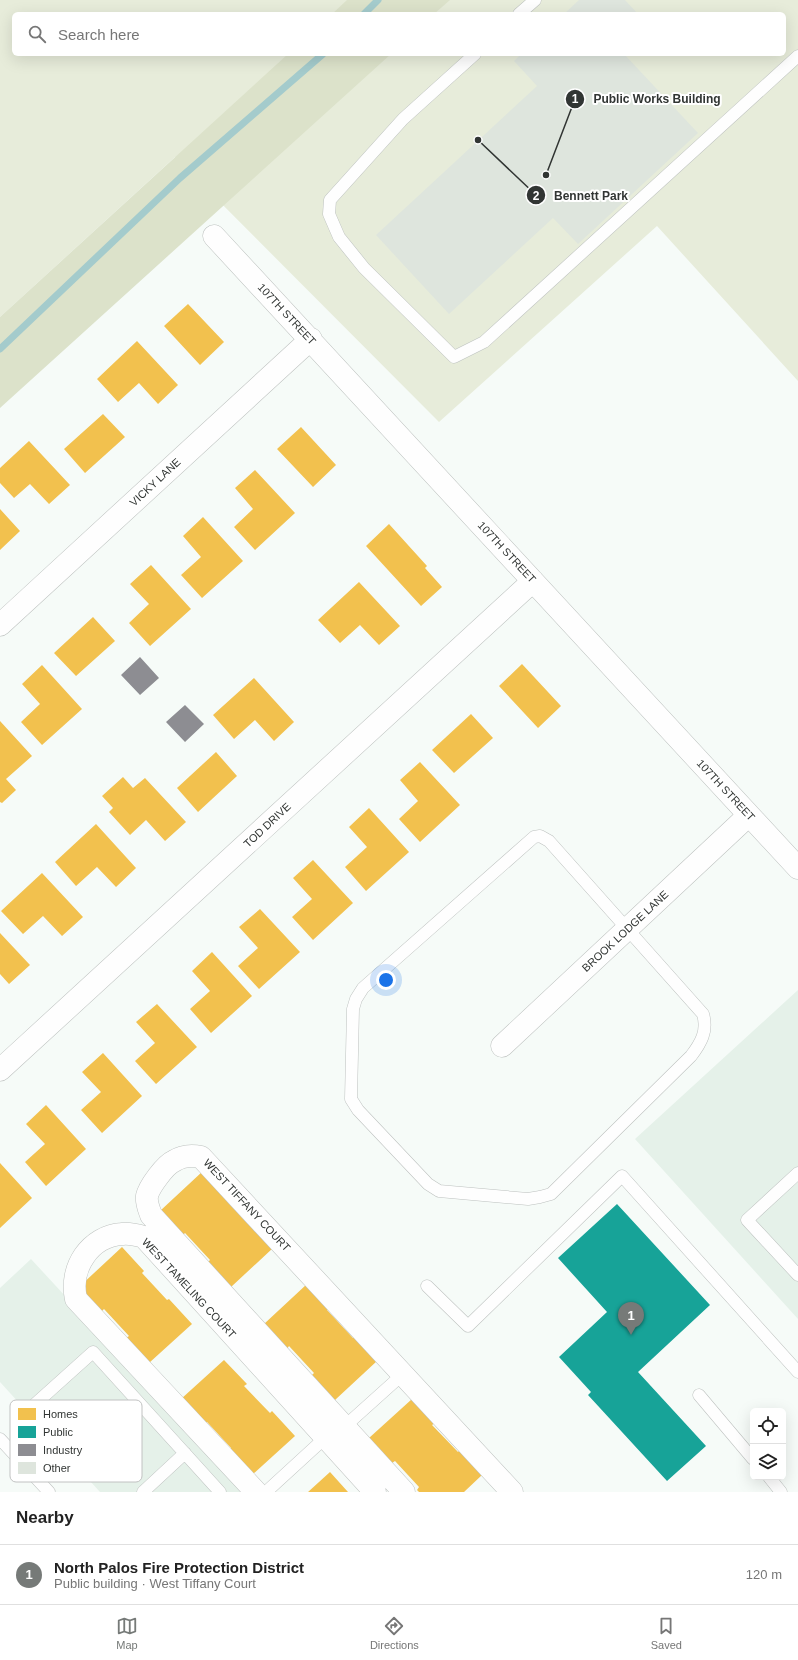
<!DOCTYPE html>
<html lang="en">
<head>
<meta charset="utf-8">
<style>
	:root { --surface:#fff; --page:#f6f6f6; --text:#222; --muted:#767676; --line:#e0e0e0; --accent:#767a78 }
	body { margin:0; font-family:Arial,sans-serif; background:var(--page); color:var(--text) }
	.controls { position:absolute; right:12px; bottom:12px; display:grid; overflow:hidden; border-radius:6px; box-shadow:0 4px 16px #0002 }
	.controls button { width:36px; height:36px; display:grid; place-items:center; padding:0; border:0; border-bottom:1px solid var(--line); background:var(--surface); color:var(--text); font:20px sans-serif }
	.you { position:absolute; left:386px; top:980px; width:14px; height:14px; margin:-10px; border:3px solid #fff; border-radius:50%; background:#1a73e8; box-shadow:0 0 0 6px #1a73e833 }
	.badge { display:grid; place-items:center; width:26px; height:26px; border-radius:50%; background:var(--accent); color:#fff; font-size:13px; font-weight:700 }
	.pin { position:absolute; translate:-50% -33px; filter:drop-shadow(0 1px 2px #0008) }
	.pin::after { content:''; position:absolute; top:21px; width:14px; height:12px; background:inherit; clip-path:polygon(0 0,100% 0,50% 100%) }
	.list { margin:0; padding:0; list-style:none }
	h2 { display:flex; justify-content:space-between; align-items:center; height:52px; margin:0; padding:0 16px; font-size:17px }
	h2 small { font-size:13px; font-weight:400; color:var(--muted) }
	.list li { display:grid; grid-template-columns:26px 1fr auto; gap:12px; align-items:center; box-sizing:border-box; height:60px; padding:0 16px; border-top:1px solid var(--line) }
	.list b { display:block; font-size:15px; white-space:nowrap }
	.list p { margin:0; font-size:13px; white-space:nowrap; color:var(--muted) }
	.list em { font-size:13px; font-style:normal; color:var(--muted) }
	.icon { flex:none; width:22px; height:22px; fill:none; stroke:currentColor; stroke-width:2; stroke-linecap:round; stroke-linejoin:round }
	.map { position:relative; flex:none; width:798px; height:1492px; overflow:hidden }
	.search { position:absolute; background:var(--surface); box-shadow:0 4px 16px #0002; left:12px; right:12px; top:12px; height:44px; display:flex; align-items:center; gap:10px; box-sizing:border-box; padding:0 14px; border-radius:6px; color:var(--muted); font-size:15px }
	.sheet { height:112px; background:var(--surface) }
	nav { display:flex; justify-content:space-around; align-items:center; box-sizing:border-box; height:56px; border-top:1px solid var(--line); background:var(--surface); font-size:11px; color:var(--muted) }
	nav a { display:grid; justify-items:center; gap:2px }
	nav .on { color:var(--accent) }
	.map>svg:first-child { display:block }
	.built { fill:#e5f1e9 }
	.green { fill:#e7ecda; fill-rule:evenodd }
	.forest { fill:#dce2ca }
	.homes { fill:#f2c14e }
	.public { fill:#17a398 }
	.industry { fill:#8d8d92 }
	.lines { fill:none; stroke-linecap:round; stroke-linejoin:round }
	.stream { stroke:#a4cbcc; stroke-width:7 }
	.building { fill:#dee5dd }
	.lane-casing { stroke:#bdc1bf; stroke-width:13 }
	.street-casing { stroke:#bdc1bf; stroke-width:23 }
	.lane { stroke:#fefefe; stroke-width:12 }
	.street { stroke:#fefefe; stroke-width:22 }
	.labels { text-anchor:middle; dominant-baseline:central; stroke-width:4; stroke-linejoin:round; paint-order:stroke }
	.street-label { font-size:11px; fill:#313533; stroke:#fff }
	.key { fill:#fff; stroke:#c1c2c2; stroke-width:1 }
	.key-label { font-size:11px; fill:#313533 }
	.leader { fill:none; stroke:#313533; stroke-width:1.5 }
	.callout-dot { fill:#313533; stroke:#fff; stroke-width:1.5 }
	.mark-label { font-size:12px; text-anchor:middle; font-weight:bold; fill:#fff }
	.callout-label { font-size:12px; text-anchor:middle; font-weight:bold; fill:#313533; stroke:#fff; stroke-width:4; stroke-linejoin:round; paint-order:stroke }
</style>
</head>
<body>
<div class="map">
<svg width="798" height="1492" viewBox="0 0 798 1492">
	<rect width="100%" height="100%" fill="#f6fbf8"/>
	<path class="built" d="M798,990V1319L635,1139Z
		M31,1259L246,1492H100L0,1382V1288Z"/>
	<path class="green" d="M0,0H798V381L657,226L439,422L175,157L0,317ZM14,14H784V54H14Z"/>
	<path class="forest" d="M347,0H450L434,14H332Z
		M288,54H391L0,408V317Z"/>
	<path class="homes" d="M188,304L224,342L200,365L164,326Z
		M137,341L178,385L158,404L139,383L118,402L97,379Z
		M103,414L125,437L85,473L64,449Z
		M301,427L336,465L313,487L277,449Z
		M29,441L70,485L49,504L30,484L14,498L0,483V468Z
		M255,470L295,513L255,550L234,527L253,509L235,488Z
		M0,509L20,531L0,550Z
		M203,517L243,561L202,598L181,575L201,557L183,536Z
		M389,524L427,566L425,568L442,587L421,606L366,546Z
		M151,565L191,609L150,646L129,623L149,604L130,584Z
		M359,582L400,626L379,645L360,625L340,643L318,620Z
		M93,617L115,641L76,676L54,653Z
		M522,664L561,706L538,728L499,686Z
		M42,665L82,709L42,745L21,722L40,704L22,684Z
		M254,678L294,722L274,741L255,720L234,739L213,715Z
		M471,714L493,738L454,773L432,750Z
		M0,721L32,756L6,779L16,790L2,803L0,802Z
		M216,752L237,776L198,812L177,788Z
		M420,762L460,805L420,842L399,819L418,801L400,780Z
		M123,777L133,788L145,778L186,822L165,841L146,820L130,835L109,812L113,808L102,796Z
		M369,808L409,852L366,891L345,867L367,847L349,827Z
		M96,824L136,868L116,887L97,867L76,886L55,862Z
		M313,860L353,903L313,940L292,917L312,899L293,878Z
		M42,873L83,917L62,936L43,916L23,934L1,911Z
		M260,909L300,952L259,989L238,966L258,948L239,927Z
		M0,933L30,965L9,984L0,974Z
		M212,952L252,996L211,1033L190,1009L210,991L192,971Z
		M157,1004L197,1047L156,1084L135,1061L155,1043L136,1022Z
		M103,1053L142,1096L102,1133L81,1110L101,1092L82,1072Z
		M46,1105L86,1149L46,1186L25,1162L45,1144L26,1124Z
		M0,1163L32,1198L0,1228Z
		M203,1171L225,1195L223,1197L248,1224L250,1223L273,1248L231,1287L208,1262L210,1260L185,1233L183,1235L160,1211Z
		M122,1247L144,1271L142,1273L167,1300L169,1299L192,1324L149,1363L126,1338L129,1336L104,1309L102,1311L79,1287Z
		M307,1284L330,1308L327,1310L353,1338L354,1336L377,1361L335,1400L312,1375L314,1373L289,1346L287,1349L264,1324Z
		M224,1360L247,1384L244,1386L270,1413L272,1411L295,1436L252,1475L229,1450L231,1448L207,1422L204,1424L181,1399Z
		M412,1399L435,1423L432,1425L458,1452L459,1451L482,1475L464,1492H419L417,1490L419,1487L395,1461L392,1463L369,1438Z
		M330,1472L348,1492H308Z"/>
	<path class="public" d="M617,1204L710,1305L638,1372L706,1446L667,1481L588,1395L591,1392L559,1357L607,1312L558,1258Z"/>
	<path class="industry" d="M140,657L159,678L140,695L121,675Z
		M185,705L204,724L185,742L166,722Z"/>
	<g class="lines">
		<path class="stream" d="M364,14L378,0
			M0,349L180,178L323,54"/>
	</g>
	<path class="building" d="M579,0H625L638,14H564Z
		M521,54H624L698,133L578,244L553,218L449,314L376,235L537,86L514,61Z"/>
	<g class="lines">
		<g class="lane-casing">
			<path id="lane" d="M519,14L535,0
				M475,54L403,119L330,200L329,214L339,237L364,268L454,357L484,342L798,56
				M540,836L549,841L703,1014C708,1031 701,1043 691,1056L551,1194L540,1197L528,1199L439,1191L428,1184L358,1110L351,1099L353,1009L356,999L363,988L534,837Z
				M798,1173L747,1220L798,1275
				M427,1286L468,1326L622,1176L798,1372
				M699,1395L753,1459
				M34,1405L93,1352L220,1492
				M344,1427L403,1374
				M0,1439L49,1492
				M80,1457L138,1402
				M769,1477L781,1492
				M143,1492L185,1453
				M266,1492L326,1437"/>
		</g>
		<g class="street-casing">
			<path id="street" d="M214,236L798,868
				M0,625L311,339
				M502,1046L749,815
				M0,1070L533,581
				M256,1492L76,1299C69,1268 90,1236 122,1234C129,1233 137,1235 144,1237L375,1492
				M404,1492L151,1215C149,1209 146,1203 147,1196C149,1187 165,1165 174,1161C182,1156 192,1155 201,1157L512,1492"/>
		</g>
		<use href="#lane" class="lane"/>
		<use href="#street" class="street"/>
	</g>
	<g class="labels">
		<g class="street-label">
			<text transform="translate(287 314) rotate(47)">107TH STREET</text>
			<text transform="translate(155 482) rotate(-43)">VICKY LANE</text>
			<text transform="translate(507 552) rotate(47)">107TH STREET</text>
			<text transform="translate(726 790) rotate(47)">107TH STREET</text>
			<text transform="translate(267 825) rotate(-43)">TOD DRIVE</text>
			<text transform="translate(625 931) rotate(-43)">BROOK LODGE LANE</text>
			<text transform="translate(247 1205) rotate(47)">WEST TIFFANY COURT</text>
			<text transform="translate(189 1288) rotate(47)">WEST TAMELING COURT</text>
		</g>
	</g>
	<rect x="10" y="1400" width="132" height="82" rx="6" class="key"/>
	<rect x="18" y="1408" width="18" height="12" fill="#f2c14e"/>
	<rect x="18" y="1426" width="18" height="12" fill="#17a398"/>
	<rect x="18" y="1444" width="18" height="12" fill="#8d8d92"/>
	<rect x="18" y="1462" width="18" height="12" fill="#dee5dd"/>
	<g class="key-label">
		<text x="43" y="1418">Homes</text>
		<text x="43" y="1436">Public</text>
		<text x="43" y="1454">Industry</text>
		<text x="43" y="1472">Other</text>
	</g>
	<path class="leader" d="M546 175L575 99M478 140L536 195"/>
	<g class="callout-dot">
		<circle cx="546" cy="175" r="4"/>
		<circle cx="478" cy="140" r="4"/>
		<circle cx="575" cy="99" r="10"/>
		<circle cx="536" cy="195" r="10"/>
	</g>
	<g class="mark-label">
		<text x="575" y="103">1</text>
		<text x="536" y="200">2</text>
	</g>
	<g class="callout-label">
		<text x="657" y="103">Public Works Building</text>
		<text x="591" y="200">Bennett Park</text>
	</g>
</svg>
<div class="controls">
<button><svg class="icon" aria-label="locate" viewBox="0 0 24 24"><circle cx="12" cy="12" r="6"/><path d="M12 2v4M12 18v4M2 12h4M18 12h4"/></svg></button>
<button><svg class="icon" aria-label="layers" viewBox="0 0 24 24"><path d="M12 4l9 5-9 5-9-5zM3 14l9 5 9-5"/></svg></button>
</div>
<div class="you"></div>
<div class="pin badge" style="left:631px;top:1335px">1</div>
<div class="search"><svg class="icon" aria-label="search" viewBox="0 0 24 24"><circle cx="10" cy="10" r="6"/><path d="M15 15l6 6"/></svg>Search here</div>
</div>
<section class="sheet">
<h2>Nearby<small></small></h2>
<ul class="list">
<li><span class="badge">1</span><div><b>North Palos Fire Protection District</b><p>Public building · West Tiffany Court</p></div><em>120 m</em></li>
</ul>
</section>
<nav>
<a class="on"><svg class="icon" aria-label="map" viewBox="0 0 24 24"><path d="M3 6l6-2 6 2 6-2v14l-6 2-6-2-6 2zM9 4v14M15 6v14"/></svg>Map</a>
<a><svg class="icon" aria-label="directions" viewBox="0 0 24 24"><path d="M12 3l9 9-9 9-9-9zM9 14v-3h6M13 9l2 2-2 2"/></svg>Directions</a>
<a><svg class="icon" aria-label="saved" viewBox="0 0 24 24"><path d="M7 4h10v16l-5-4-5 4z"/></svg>Saved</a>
</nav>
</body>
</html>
